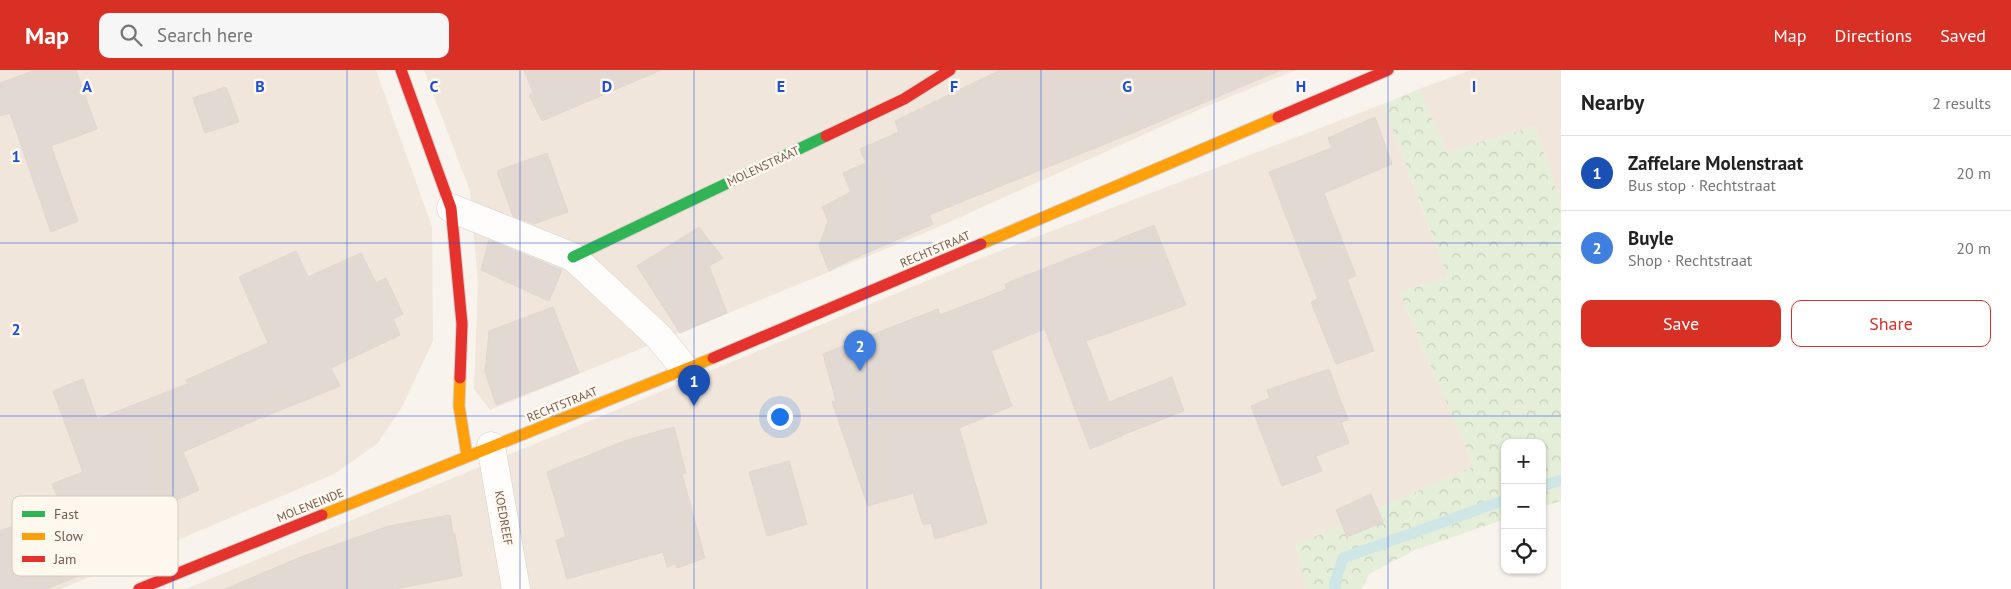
<!DOCTYPE html>
<html lang="en">
<head>
<meta charset="utf-8">
<style>
	:root { --surface:#fff; --page:#f6f6f6; --text:#222; --muted:#767676; --line:#e0e0e0; --accent:#d93025 }
	body { margin:0; font-family:"PT Sans",sans-serif; background:var(--page); color:var(--text) }
	.controls { position:absolute; right:15px; bottom:15px; display:grid; overflow:hidden; border-radius:10px; box-shadow:0 1px 4px #0004 }
	.controls button { width:45px; height:45px; display:grid; place-items:center; padding:0; border:0; border-bottom:1px solid var(--line); background:var(--surface); color:var(--text); font:25px sans-serif }
	.you { position:absolute; left:779px; top:346px; width:18px; height:18px; margin:-12px; border:4px solid #fff; border-radius:50%; background:#1a73e8; box-shadow:0 0 0 8px #1a73e833 }
	.badge { display:grid; place-items:center; width:32px; height:32px; border-radius:50%; background:var(--accent); color:#fff; font-size:16px; font-weight:700 }
	.pin { position:absolute; translate:-50% -41px; filter:drop-shadow(0 1px 2px #0008) }
	.pin::after { content:''; position:absolute; top:26px; width:18px; height:15px; background:inherit; clip-path:polygon(0 0,100% 0,50% 100%) }
	.list { margin:0; padding:0; list-style:none }
	h2 { display:flex; justify-content:space-between; align-items:center; height:65px; margin:0; padding:0 20px; font-size:21px }
	h2 small { font-size:16px; font-weight:400; color:var(--muted) }
	.list li { display:grid; grid-template-columns:32px 1fr auto; gap:15px; align-items:center; box-sizing:border-box; height:75px; padding:0 20px; border-top:1px solid var(--line) }
	.list b { display:block; font-size:19px; white-space:nowrap }
	.list p { margin:0; font-size:16px; white-space:nowrap; color:var(--muted) }
	.list em { font-size:16px; font-style:normal; color:var(--muted) }
	.actions { display:flex; gap:10px; padding:15px 20px }
	.actions a { flex:1; padding:11px 0; border:1px solid var(--accent); border-radius:10px; text-align:center; font-size:18px; color:var(--accent) }
	.actions .main { background:var(--accent); color:#fff }
	.icon { flex:none; width:28px; height:28px; fill:none; stroke:currentColor; stroke-width:2; stroke-linecap:round; stroke-linejoin:round }
	.map { position:relative; flex:none; width:1561px; height:519px; overflow:hidden }
	header { display:flex; align-items:center; gap:30px; box-sizing:border-box; height:70px; padding:0 25px; background:var(--accent); color:#fff }
	header strong { font-size:24px }
	nav { display:flex; gap:28px; margin-inline-start:auto; font-size:18px }
	.search { width:350px; height:45px; background:var(--page); display:flex; align-items:center; gap:12px; box-sizing:border-box; padding:0 18px; border-radius:10px; color:var(--muted); font-size:19px }
	main { display:flex }
	aside { flex:1; background:var(--surface) }
	.map>svg:first-child { display:block }
	.residential { fill:#f0e6db }
	.forest { fill:url(#forest-crowns) }
	.lines { fill:none; stroke-linecap:round; stroke-linejoin:round }
	.stream { stroke:#cfe6e7; stroke-width:11 }
	.building { fill:#e2d9d2; stroke:#e1d6cf }
	.street-casing { stroke:#d6d0ca; stroke-width:29 }
	.fast-casing { stroke:#d7d0ca; stroke-width:13 }
	.slow-casing { stroke:#d7d0ca; stroke-width:13 }
	.jam-casing { stroke:#d7d0ca; stroke-width:13 }
	.street { stroke:#fefdfc; stroke-width:28 }
	.fast { stroke:#30b455; stroke-width:11 }
	.slow { stroke:#ff9f0a; stroke-width:11 }
	.jam { stroke:#e5322d; stroke-width:11 }
	.grid { fill:none; stroke:#1d4ed8; stroke-width:1; stroke-opacity:0.55 }
	.labels { text-anchor:middle; dominant-baseline:central; stroke-width:5; stroke-linejoin:round; paint-order:stroke }
	.street-label { font-size:12px; fill:#765a4d; stroke:#fef8ef }
	.key { fill:#fef8ef; stroke:#d5c9be; stroke-width:1 }
	.key-label { font-size:14px; fill:#765a4d }
	.grid-label { font-size:16px; text-anchor:middle; font-weight:bold; fill:#1d4ed8; stroke:#fef8ef; stroke-width:5; stroke-linejoin:round; paint-order:stroke }
</style>
</head>
<body>
<header>
<strong>Map</strong>
<div class="search"><svg class="icon" aria-label="search" viewBox="0 0 24 24"><circle cx="10" cy="10" r="6"/><path d="M15 15l6 6"/></svg>Search here</div>
<nav><a>Map</a><a>Directions</a><a>Saved</a></nav>
</header>
<main>
<div class="map">
<svg width="1561" height="519" viewBox="0 0 1561 519">
	<defs>
		<pattern id="forest-crowns" width="20" height="18" patternUnits="userSpaceOnUse" patternTransform="scale(1.25)"><rect width="20" height="18" fill="#e5eed8"/><path d="M2 6a3 3 0 1 1 6 0M12 15a3 3 0 1 1 6 0" fill="none" stroke="#c8cebb"/></pattern>
	</defs>
	<rect width="100%" height="100%" fill="#f8f3ed"/>
	<path class="residential" d="M0,0H376L432,157L433,271L402,337L377,374L334,404L61,519H0Z
		M424,0H1296L1205,37L927,162L490,340L474,319L478,213L470,121Z
		M1471,0H1561V133L1535,56L1447,82L1419,19Z
		M1383,34L1448,207L1399,222L1474,396L1296,475L1306,519H186L984,187Z"/>
	<path class="forest" d="M1419,19L1447,82L1535,56L1561,133V431L1542,437V373H1505V449L1415,480L1369,504L1362,519H1306L1296,475L1474,396L1399,222L1448,207L1383,34Z"/>
	<g class="lines">
		<path class="stream" d="M1542,416L1561,410
			M1336,519L1334,515L1343,488L1505,430"/>
	</g>
	<path class="building" d="M35,0H76L97,59L51,76L78,151L51,162L10,43L0,46V13Z
		M524,0H661L542,51L529,25L533,23Z
		M1000,0H1281L1132,63L929,145L933,154L846,192L829,201L819,176L828,151L822,137L851,122L843,103L866,93L860,79L899,62L895,51Z
		M226,17L239,52L205,63L193,28Z
		M1375,47L1392,94L1324,123L1356,206L1347,209L1374,281L1336,294L1311,232L1318,229L1269,102L1332,78L1328,68Z
		M547,83L568,142L534,154L513,146L497,101Z
		M1154,155L1186,235L1086,271L1109,332L1172,307L1184,341L1122,365V366L1090,379L1045,259L991,281L1012,336L959,358L987,453L935,469L931,453L923,455L913,423L868,436L832,332L836,331L823,284L938,239L940,245L1007,219L1005,214Z
		M699,157L723,188L709,196L727,243L680,263L637,196Z
		M489,170L562,200L549,231L481,200Z
		M296,181L308,207L361,183L376,213L386,208L403,244L393,249L400,265L331,298L340,316L251,352L183,382L199,420L160,437L173,467L47,519H0V461L62,437L52,414L83,402L53,321L83,309L97,349L188,314L186,310L268,273L239,207Z
		M553,237L579,303L496,335L485,302L489,261Z
		M1329,299L1348,350L1341,352L1349,373L1316,386L1322,401L1282,416L1251,336L1270,328L1267,320Z
		M674,357L686,403L682,404L705,488L677,498L676,494L667,497L663,482L567,509L556,470L566,467L547,402L627,370Z
		M789,391L807,454L767,466L749,402Z
		M1371,424L1383,452L1347,467L1336,440Z
		M450,445L453,464H455L462,506L395,519H225L301,487L389,456Z"/>
	<g class="lines">
		<g class="street-casing">
			<path id="street" d="M451,138L573,187L658,266L686,300
				M491,376L516,519"/>
		</g>
		<g class="fast-casing">
			<path id="fast" d="M573,187L826,66"/>
		</g>
		<g class="slow-casing">
			<path id="slow" d="M981,174L1278,47
				M460,308L459,336L467,386
				M322,445L713,288"/>
		</g>
		<g class="jam-casing">
			<path id="jam" d="M401,0L451,138L462,254L460,308
				M1278,47L1388,0
				M826,66L904,29L950,0
				M713,288L981,174
				M139,519L322,445"/>
		</g>
		<use href="#street" class="street"/>
		<use href="#fast" class="fast"/>
		<use href="#slow" class="slow"/>
		<use href="#jam" class="jam"/>
	</g>
	<path class="grid" d="M173,0V519M347,0V519M520,0V519M694,0V519M867,0V519M1041,0V519M1214,0V519M1388,0V519M0,173H1561M0,346H1561"/>
	<g class="labels">
		<g class="street-label">
			<text transform="translate(763 96) rotate(-25)">MOLENSTRAAT</text>
			<text transform="translate(935 179) rotate(-23)">RECHTSTRAAT</text>
			<text transform="translate(562 334) rotate(-22)">RECHTSTRAAT</text>
			<text transform="translate(310 435) rotate(-22)">MOLENEINDE</text>
			<text transform="translate(504 448) rotate(80)">KOEDREEF</text>
		</g>
	</g>
	<rect x="12" y="426" width="166" height="80" rx="8" class="key"/>
	<rect x="22" y="441" width="23" height="6" fill="#30b455"/>
	<rect x="22" y="463" width="23" height="7" fill="#ff9f0a"/>
	<rect x="22" y="486" width="23" height="6" fill="#e5322d"/>
	<g class="key-label">
		<text x="54" y="449">Fast</text>
		<text x="54" y="471">Slow</text>
		<text x="54" y="494">Jam</text>
	</g>
	<g class="grid-label">
		<text x="87" y="22">A</text>
		<text x="260" y="22">B</text>
		<text x="434" y="22">C</text>
		<text x="607" y="22">D</text>
		<text x="781" y="22">E</text>
		<text x="954" y="22">F</text>
		<text x="1127" y="22">G</text>
		<text x="1301" y="22">H</text>
		<text x="1474" y="22">I</text>
		<text x="16" y="92">1</text>
		<text x="16" y="265">2</text>
	</g>
</svg>
<div class="controls">
<button>+</button>
<button>−</button>
<button><svg class="icon" aria-label="locate" viewBox="0 0 24 24"><circle cx="12" cy="12" r="6"/><path d="M12 2v4M12 18v4M2 12h4M18 12h4"/></svg></button>
</div>
<div class="you"></div>
<div class="pin badge" style="left:694px;top:336px;background:#1a4fb4">1</div>
<div class="pin badge" style="left:860px;top:301px;background:#3f7fe0">2</div>
</div>
<aside>
<h2>Nearby<small>2 results</small></h2>
<ul class="list">
<li><span class="badge" style="background:#1a4fb4">1</span><div><b>Zaffelare Molenstraat</b><p>Bus stop · Rechtstraat</p></div><em>20 m</em></li>
<li><span class="badge" style="background:#3f7fe0">2</span><div><b>Buyle</b><p>Shop · Rechtstraat</p></div><em>20 m</em></li>
</ul>
<div class="actions"><a class="main">Save</a><a>Share</a></div>
</aside>
</main>
</body>
</html>
